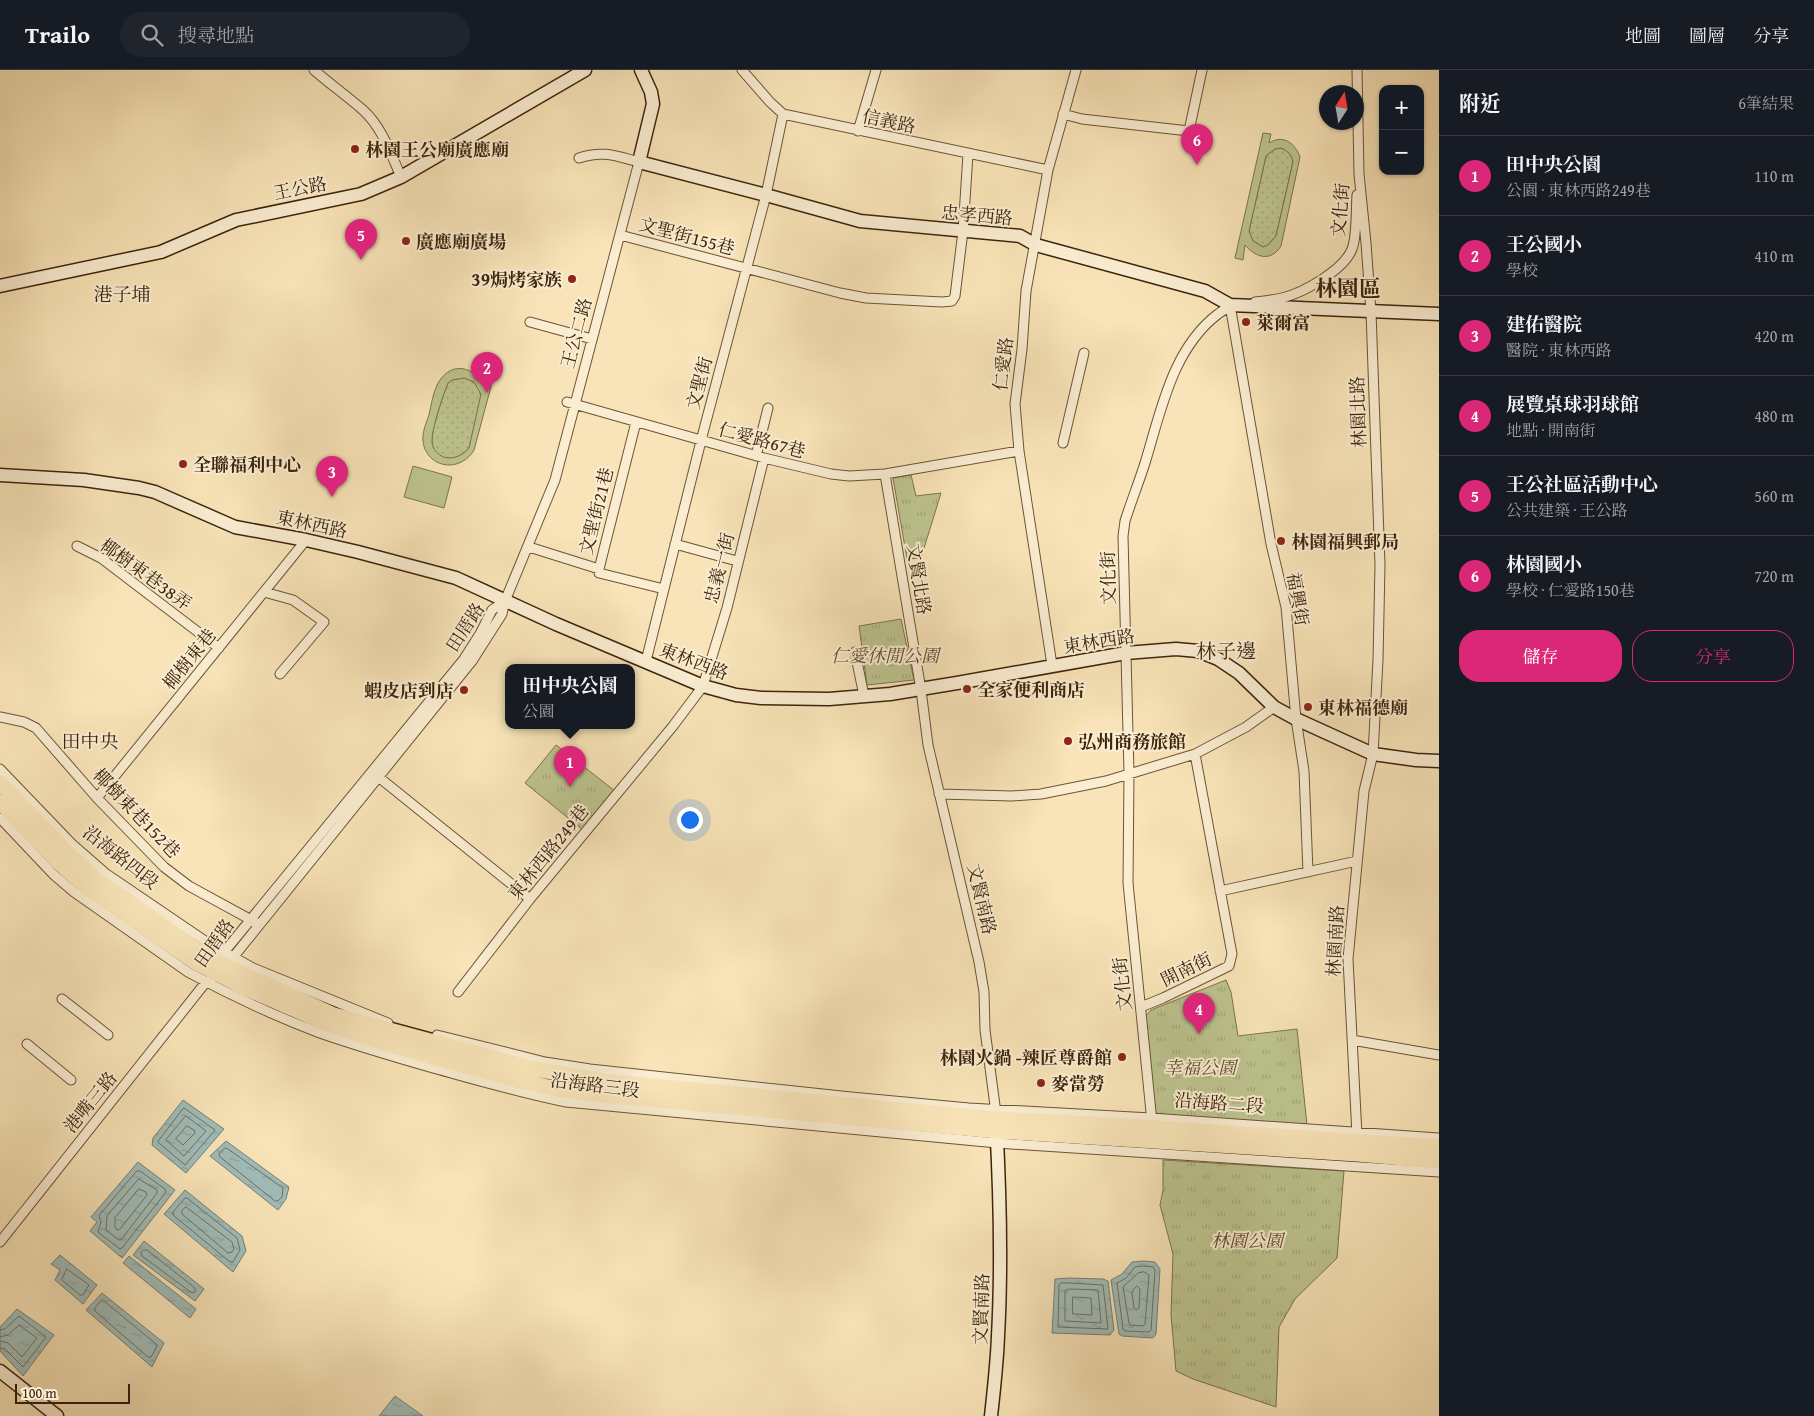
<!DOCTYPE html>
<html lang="zh-TW">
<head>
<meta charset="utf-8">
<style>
	:root { --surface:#171b24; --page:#20242c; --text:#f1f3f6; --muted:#9ea1a6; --line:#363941; --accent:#db2777 }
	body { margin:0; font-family:"Gentium Book Plus","Noto Serif TC",serif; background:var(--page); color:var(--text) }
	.controls { position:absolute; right:15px; top:15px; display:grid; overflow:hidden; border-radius:10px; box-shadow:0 1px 4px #0004 }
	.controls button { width:45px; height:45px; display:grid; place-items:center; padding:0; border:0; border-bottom:1px solid var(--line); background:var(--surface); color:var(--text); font:25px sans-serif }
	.compass { position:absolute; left:1319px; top:15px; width:45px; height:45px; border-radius:50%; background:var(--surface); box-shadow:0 1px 4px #0004; rotate:11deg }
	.scale { position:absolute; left:15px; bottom:12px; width:115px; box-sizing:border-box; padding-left:5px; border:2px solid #3d240c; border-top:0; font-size:14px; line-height:18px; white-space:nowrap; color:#3d240c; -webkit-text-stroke:4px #faedd1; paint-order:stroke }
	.you { position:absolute; left:689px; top:749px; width:18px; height:18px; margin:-12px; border:4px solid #fff; border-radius:50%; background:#1a73e8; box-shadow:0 0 0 8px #1a73e833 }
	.badge { display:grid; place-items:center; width:32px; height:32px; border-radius:50%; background:var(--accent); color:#fff; font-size:16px; font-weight:700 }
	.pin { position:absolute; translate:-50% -41px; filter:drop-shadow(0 1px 2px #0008) }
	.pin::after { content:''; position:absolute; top:26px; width:18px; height:15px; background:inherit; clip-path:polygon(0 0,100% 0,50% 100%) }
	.popup { position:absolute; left:505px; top:594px; width:130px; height:65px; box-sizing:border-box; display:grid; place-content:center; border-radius:10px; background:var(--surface); filter:drop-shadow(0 1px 4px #0005); font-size:16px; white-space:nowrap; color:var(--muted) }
	.popup b { font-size:19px; color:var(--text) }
	.popup::after { content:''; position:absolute; left:50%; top:100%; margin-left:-10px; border:10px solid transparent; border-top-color:var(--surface) }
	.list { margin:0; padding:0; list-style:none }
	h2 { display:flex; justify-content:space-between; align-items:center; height:65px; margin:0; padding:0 20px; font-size:21px }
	h2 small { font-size:16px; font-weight:400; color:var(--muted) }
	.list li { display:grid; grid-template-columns:32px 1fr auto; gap:15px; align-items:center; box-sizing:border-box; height:80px; padding:0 20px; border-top:1px solid var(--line) }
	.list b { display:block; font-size:19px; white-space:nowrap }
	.list p { margin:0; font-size:16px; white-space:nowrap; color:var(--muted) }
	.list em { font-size:16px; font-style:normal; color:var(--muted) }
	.actions { display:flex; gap:10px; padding:15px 20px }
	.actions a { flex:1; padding:11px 0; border:1px solid var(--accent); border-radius:20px; text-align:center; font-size:18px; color:var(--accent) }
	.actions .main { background:var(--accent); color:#fff }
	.icon { flex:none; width:28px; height:28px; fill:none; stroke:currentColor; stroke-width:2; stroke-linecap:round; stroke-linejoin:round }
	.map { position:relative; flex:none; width:1439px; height:1346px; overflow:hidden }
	header { display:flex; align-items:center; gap:30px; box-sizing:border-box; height:70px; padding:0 25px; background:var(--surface); border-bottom:1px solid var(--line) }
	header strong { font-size:24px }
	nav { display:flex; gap:28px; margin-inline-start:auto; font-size:18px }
	.search { width:350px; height:45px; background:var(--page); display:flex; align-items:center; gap:12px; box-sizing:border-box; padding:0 18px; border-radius:28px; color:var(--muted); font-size:19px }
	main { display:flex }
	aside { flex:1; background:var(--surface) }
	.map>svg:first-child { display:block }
	.grass { fill:url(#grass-dots); stroke:#7d744e }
	.park { fill:url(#park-tufts); stroke:#7d744e }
	.pitch { fill:#bdc48f; stroke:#7d744e; fill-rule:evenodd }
	.water { fill:url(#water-ripples); stroke:#787f73 }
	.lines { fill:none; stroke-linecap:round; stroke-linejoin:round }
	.shore { stroke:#6e7062; stroke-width:1 }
	.street-casing { stroke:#6c5437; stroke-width:11 }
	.secondary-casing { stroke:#3d240c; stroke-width:15 }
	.primary-casing { stroke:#3d240c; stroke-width:18 }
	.street { stroke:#faedd1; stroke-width:9 }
	.secondary { stroke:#faedd1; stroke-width:12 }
	.primary { stroke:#f8e4b8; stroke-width:15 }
	.poi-dot { fill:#8f2418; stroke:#faedd1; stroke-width:2 }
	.labels { text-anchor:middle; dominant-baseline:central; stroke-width:4; stroke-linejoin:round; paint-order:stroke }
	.street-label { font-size:18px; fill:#3d240c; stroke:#faedd1 }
	.poi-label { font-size:18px; font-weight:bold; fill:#3d240c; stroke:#faedd1; text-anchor:start }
	.park-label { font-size:18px; font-style:italic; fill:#5d4c2d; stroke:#faedd1 }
	.neighbourhood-label { font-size:19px; fill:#3d240c; stroke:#faedd1 }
	.quarter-label { font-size:20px; fill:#3d240c; stroke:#faedd1 }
	.district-label { font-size:22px; font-weight:bold; fill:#3d240c; stroke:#faedd1 }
</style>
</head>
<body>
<header>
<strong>Trailo</strong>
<div class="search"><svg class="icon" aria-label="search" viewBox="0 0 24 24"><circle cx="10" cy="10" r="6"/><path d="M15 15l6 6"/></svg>搜尋地點</div>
<nav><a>地圖</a><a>圖層</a><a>分享</a></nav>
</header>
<main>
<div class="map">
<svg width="1439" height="1346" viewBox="0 0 1439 1346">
	<defs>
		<pattern id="grass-dots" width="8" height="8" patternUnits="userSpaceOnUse" patternTransform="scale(1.25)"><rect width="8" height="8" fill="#bdc48f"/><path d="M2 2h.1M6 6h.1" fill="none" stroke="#a3a87a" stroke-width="1.8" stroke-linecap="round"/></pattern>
		<pattern id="park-tufts" width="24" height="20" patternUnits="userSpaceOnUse" patternTransform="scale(1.25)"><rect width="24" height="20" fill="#bdc48f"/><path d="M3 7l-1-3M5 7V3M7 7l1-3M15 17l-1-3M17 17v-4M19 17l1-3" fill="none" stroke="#a3a87a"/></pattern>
		<pattern id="water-ripples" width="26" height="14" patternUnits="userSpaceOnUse" patternTransform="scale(1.25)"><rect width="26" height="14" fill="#a0bcb8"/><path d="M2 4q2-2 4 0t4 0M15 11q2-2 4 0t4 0" fill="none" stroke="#8ba19d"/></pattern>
	</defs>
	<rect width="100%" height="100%" fill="#f8e4b8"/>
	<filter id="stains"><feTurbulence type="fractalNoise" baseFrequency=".004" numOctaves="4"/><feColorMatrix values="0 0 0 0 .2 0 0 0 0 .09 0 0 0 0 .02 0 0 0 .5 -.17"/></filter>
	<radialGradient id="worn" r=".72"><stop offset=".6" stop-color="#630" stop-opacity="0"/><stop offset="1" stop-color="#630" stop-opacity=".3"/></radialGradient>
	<path class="grass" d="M1281,78C1288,81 1292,85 1293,92L1276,166L1268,175L1263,177L1253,171L1249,161L1266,86L1275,79Z
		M464,308L474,312L479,319L481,328L469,378C463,385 454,390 445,388C437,386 431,378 432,370C432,358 443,325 448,313L452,310Z"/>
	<path class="park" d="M911,405L916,426L941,423L921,488L907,489L893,408Z
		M901,549L914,610L867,615L859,556Z
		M556,675L615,721L583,760L525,713Z
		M1226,910L1231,922L1238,966L1297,959L1307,1055L1160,1046L1154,1041L1146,946L1151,940Z
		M1163,1090L1344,1101L1337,1188L1295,1229L1279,1257L1276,1337L1193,1309L1176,1301L1171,1245L1173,1184L1160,1135L1163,1120Z"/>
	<path class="pitch" d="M1263,63L1271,64L1269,73C1283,64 1295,73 1300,87L1281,176C1271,192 1256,188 1245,175L1243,190L1235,188ZM1281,78C1288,81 1292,85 1293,92L1276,166L1268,175L1263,177L1253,171L1249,161L1266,86L1275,79Z
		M488,295L496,298L474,380C469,389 459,395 449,395C435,395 424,384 423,371C422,363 426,353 429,345C431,335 433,324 437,315C449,292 469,295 484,312ZM464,308L474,312L481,324L469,378C464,384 457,388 449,388C440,388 431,379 432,370C432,358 443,325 448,313L452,310Z
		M413,396L452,407L444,438L404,427Z"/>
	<path class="water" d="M183,1030L224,1059L186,1103L152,1075L153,1068Z
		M226,1071L289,1117L286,1129L278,1140L210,1086Z
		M138,1092L175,1120L122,1188L90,1161L97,1152L91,1147Z
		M185,1120L242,1166L246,1181L233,1202L164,1144Z
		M144,1171L204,1219L195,1231L133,1185Z
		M60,1185L97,1215L83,1234L55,1210L60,1200L51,1194Z
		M129,1186L196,1239L190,1248L123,1193Z
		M1144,1191L1155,1192L1160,1199L1156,1264L1153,1268L1122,1266L1119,1264L1111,1210L1122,1204L1132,1192Z
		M1069,1208L1103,1209L1108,1211L1114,1260L1110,1265L1052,1263L1055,1209Z
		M102,1223L164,1273L152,1297L86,1240Z
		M17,1239L54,1265L23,1306L0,1281V1257Z
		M395,1326L423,1346H379Z"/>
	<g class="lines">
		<path class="shore" d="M184,1038L215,1060L185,1095L158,1072Z
			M186,1046L206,1061L184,1086L166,1070Z
			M187,1056L194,1060L195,1063L183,1075L176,1069Z
			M225,1078L228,1079L283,1118L282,1127L278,1131H275L220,1087L219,1084Z
			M137,1101H140L165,1119L166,1122L122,1178L120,1179L98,1162L101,1152L99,1146Z
			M139,1109L157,1120V1123L121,1170H119L106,1160L107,1146Z
			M139,1119L146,1122L147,1125L120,1159L117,1160L115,1157V1148Z
			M187,1128L237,1168L240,1180L233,1192H230L173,1145V1142L184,1129Z
			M186,1137L232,1172L234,1179L232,1182L228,1183L182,1144V1141Z
			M144,1180H147L195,1218V1222L192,1223L142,1186L141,1183Z
			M1144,1196L1153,1197L1155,1200L1151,1260L1149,1262L1125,1261L1123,1259L1117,1213L1126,1208L1135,1197Z
			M67,1199L89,1215L83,1225H80L62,1210Z
			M1144,1202L1149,1205L1145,1254L1143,1256L1130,1255L1129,1253L1123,1217L1138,1203Z
			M1070,1213L1103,1215L1108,1259L1058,1257L1059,1215L1061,1213Z
			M1137,1216L1140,1219L1139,1238L1136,1240L1134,1238L1132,1222Z
			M1070,1219L1098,1220L1101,1253L1065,1251V1221Z
			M1073,1227L1091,1228L1092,1245L1073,1244Z
			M101,1231H104L156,1274L157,1276L151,1287H148L95,1241V1238Z
			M0,1260L5,1259L19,1246L46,1267L23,1297L5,1279L0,1278
			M0,1267L8,1265L19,1255L37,1268L22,1287L8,1273L0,1271"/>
		<g class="street-casing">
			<path id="street" d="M314,0C330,14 347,26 363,40C382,57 391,84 401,107
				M742,0L770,32L783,44L1048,100
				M1357,0L1359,104L1366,173L1371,242L1380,495L1378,590L1373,684L1364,721L1348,889L1357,1065
				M1063,44L1082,49L1189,61L1202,0
				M858,61L876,0
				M620,165L840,223L866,228L942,232L952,231L955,226L963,161L968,84
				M1255,232C1264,231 1273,230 1282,228C1303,223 1344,200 1352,179C1357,167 1356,139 1357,125
				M1230,235L1271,474L1286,537L1296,649L1304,701L1308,802
				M530,252L592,269
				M567,332L764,388L831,404L849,406L885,404L1019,381
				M636,352L599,499V503L664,519
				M1063,373L1084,283
				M756,386L768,338
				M885,404L921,620L928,675L979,892L984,922L985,960L996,1043
				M675,474L737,491
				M77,476L101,488L219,578
				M529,477L599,499
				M264,522L293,530L324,552L280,604
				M855,582L864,626
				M646,591L703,363L766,125L783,44
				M1052,595L1019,381L1015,334L1022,279L1026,221L1048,100L1076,0
				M0,647L24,652L36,658L97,728L164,797L189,816L255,852
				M0,699L73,775L105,803L208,873L253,898L388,953
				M376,705L530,829
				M939,724L1012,726L1041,724L1106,711L1195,684L1246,657L1274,637
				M97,728L306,470
				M0,748L53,804L74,822L188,902C230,925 275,946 320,963C357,976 395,987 433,998C477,1010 521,1023 566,1032L997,1073L1439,1102
				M1220,821L1357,791
				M220,887L464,589L480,564L492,540L505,531
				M231,890L472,591L502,544L505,531L555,410L639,92C616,86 602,80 579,88
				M458,922L530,829L673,656L703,616L727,538L764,388
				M62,929L108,965
				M1141,937L1163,928L1229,896L1232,884L1195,684
				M437,965L545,992L590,999L851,1027L969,1038L1151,1048L1439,1068
				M1352,970L1439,985
				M27,974L71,1010
				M1152,1052L1128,813L1129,703L1123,466L1125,451C1131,432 1139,412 1145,393C1161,341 1172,279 1218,244C1224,240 1228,236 1235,235
				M0,1172L206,912L211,909"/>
		</g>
		<g class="secondary-casing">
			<path id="secondary" d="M641,0L651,22L653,34L639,92L766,125L860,151L1020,166L1036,175L1205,221L1230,235L1439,244
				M0,216L161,182L236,150L361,124L401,107L585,0
				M0,405L84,410L139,418L155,422L235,457L306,470L358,482L456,508L556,554L703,616L736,625L761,628L829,629L890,624L957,613L1126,583L1176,579L1198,581L1218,589L1239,603L1274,637L1296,649L1373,684L1416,690L1439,691
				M0,1301L57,1346
				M991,1346C994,1319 997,1293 998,1266C1002,1194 1000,1123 996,1051"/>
		</g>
		<g class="primary-casing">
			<path id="primary" d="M0,713L67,783L97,810L200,882L226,896L334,945L530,998L602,1011L996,1049L1113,1055L1439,1077
				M0,732L59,793L86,817L195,892L245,918L330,955L389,975L525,1012L562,1020L601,1025L997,1061L1357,1084L1439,1091"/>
		</g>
		<use href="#street" class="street"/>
		<use href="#secondary" class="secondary"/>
		<use href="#primary" class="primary"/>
	</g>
	<g class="poi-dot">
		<circle cx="355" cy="79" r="5"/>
		<circle cx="406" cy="171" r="5"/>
		<circle cx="572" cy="209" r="5"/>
		<circle cx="1246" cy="252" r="5"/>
		<circle cx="183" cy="394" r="5"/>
		<circle cx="1281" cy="471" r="5"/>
		<circle cx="967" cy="619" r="5"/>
		<circle cx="464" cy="620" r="5"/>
		<circle cx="1308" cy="637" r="5"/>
		<circle cx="1068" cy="671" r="5"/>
		<circle cx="1122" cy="987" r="5"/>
		<circle cx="1041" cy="1013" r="5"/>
	</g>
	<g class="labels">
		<g class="street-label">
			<text transform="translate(889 51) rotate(12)">信義路</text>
			<text transform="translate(300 118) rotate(-11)">王公路</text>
			<text transform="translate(1340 140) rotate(-85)">文化街</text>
			<text transform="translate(977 145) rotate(5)">忠孝西路</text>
			<text transform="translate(687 166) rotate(15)">文聖街155巷</text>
			<text transform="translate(576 263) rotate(-75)">王公二路</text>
			<text transform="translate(1003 294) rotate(-83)">仁愛路</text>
			<text transform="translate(699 313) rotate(-75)">文聖街</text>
			<text transform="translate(1358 342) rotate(-92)">林園北路</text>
			<text transform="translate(762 370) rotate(15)">仁愛路67巷</text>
			<text transform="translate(596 441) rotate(-76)">文聖街21巷</text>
			<text transform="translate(312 454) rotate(12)">東林西路</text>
			<text transform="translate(719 498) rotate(-76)">忠義一街</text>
			<text transform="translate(146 504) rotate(36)">椰樹東巷38弄</text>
			<text transform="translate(1108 508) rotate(-91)">文化街</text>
			<text transform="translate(919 509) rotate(81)">文賢北路</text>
			<text transform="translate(1298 529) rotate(80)">福興街</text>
			<text transform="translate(465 557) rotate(-57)">田厝路</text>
			<text transform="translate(1099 571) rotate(-9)">東林西路</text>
			<text transform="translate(189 589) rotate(-51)">椰樹東巷</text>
			<text transform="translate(694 591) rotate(21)">東林西路</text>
			<text transform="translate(137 743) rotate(46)">椰樹東巷152巷</text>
			<text transform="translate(548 782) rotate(-51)">東林西路249巷</text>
			<text transform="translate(121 787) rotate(38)">沿海路四段</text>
			<text transform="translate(982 829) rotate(77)">文賢南路</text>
			<text transform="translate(1335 871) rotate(-87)">林園南路</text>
			<text transform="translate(214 873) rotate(-55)">田厝路</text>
			<text transform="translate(1186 899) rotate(-26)">開南街</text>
			<text transform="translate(1122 914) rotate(-96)">文化街</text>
			<text transform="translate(595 1015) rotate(7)">沿海路三段</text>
			<text transform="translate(90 1032) rotate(-51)">港嘴三路</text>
			<text transform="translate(1219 1033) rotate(4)">沿海路二段</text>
			<text transform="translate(981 1239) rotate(-88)">文賢南路</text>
		</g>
		<g class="poi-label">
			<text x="365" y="79">林園王公廟廣應廟</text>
			<text x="416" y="171">廣應廟廣場</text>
			<text x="562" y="209" text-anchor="end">39焗烤家族</text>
			<text x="1256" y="252">萊爾富</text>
			<text x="193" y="394">全聯福利中心</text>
			<text x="1291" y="471">林園福興郵局</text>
			<text x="977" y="619">全家便利商店</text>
			<text x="454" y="620" text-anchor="end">蝦皮店到店</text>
			<text x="1318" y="637">東林福德廟</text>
			<text x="1078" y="671">弘州商務旅館</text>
			<text x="1112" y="987" text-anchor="end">林園火鍋 -辣匠尊爵館</text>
			<text x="1051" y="1013">麥當勞</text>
		</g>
		<g class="park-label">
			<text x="885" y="585">仁愛休閒公園</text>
			<text x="1200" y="997">幸福公園</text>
			<text x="1247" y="1170">林園公園</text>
		</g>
		<g class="neighbourhood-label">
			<text x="122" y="224">港子埔</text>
			<text x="90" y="671">田中央</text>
		</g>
		<g class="quarter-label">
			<text x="1226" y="580">林子邊</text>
		</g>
		<g class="district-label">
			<text x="1348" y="218">林園區</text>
		</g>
	</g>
	<rect width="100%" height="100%" filter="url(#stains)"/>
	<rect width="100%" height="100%" fill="url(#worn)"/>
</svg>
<div class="controls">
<button>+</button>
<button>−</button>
</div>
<svg class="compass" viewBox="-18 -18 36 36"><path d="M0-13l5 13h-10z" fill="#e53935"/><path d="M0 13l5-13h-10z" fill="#9ea1a6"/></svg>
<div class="scale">100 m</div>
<div class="you"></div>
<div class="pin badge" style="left:570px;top:717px">1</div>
<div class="popup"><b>田中央公園</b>公園</div>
<div class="pin badge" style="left:487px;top:323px">2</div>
<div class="pin badge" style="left:332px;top:427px">3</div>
<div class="pin badge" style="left:1199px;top:964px">4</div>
<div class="pin badge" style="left:361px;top:190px">5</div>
<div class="pin badge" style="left:1197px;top:95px">6</div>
</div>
<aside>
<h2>附近<small>6筆結果</small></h2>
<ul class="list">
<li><span class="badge">1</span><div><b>田中央公園</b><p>公園 · 東林西路249巷</p></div><em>110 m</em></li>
<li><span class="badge">2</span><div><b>王公國小</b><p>學校</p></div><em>410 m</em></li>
<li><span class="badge">3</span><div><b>建佑醫院</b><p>醫院 · 東林西路</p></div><em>420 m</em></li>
<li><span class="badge">4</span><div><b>展覽桌球羽球館</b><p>地點 · 開南街</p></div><em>480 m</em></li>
<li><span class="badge">5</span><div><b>王公社區活動中心</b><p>公共建築 · 王公路</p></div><em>560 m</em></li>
<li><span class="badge">6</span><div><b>林園國小</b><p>學校 · 仁愛路150巷</p></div><em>720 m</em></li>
</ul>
<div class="actions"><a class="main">儲存</a><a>分享</a></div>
</aside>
</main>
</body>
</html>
